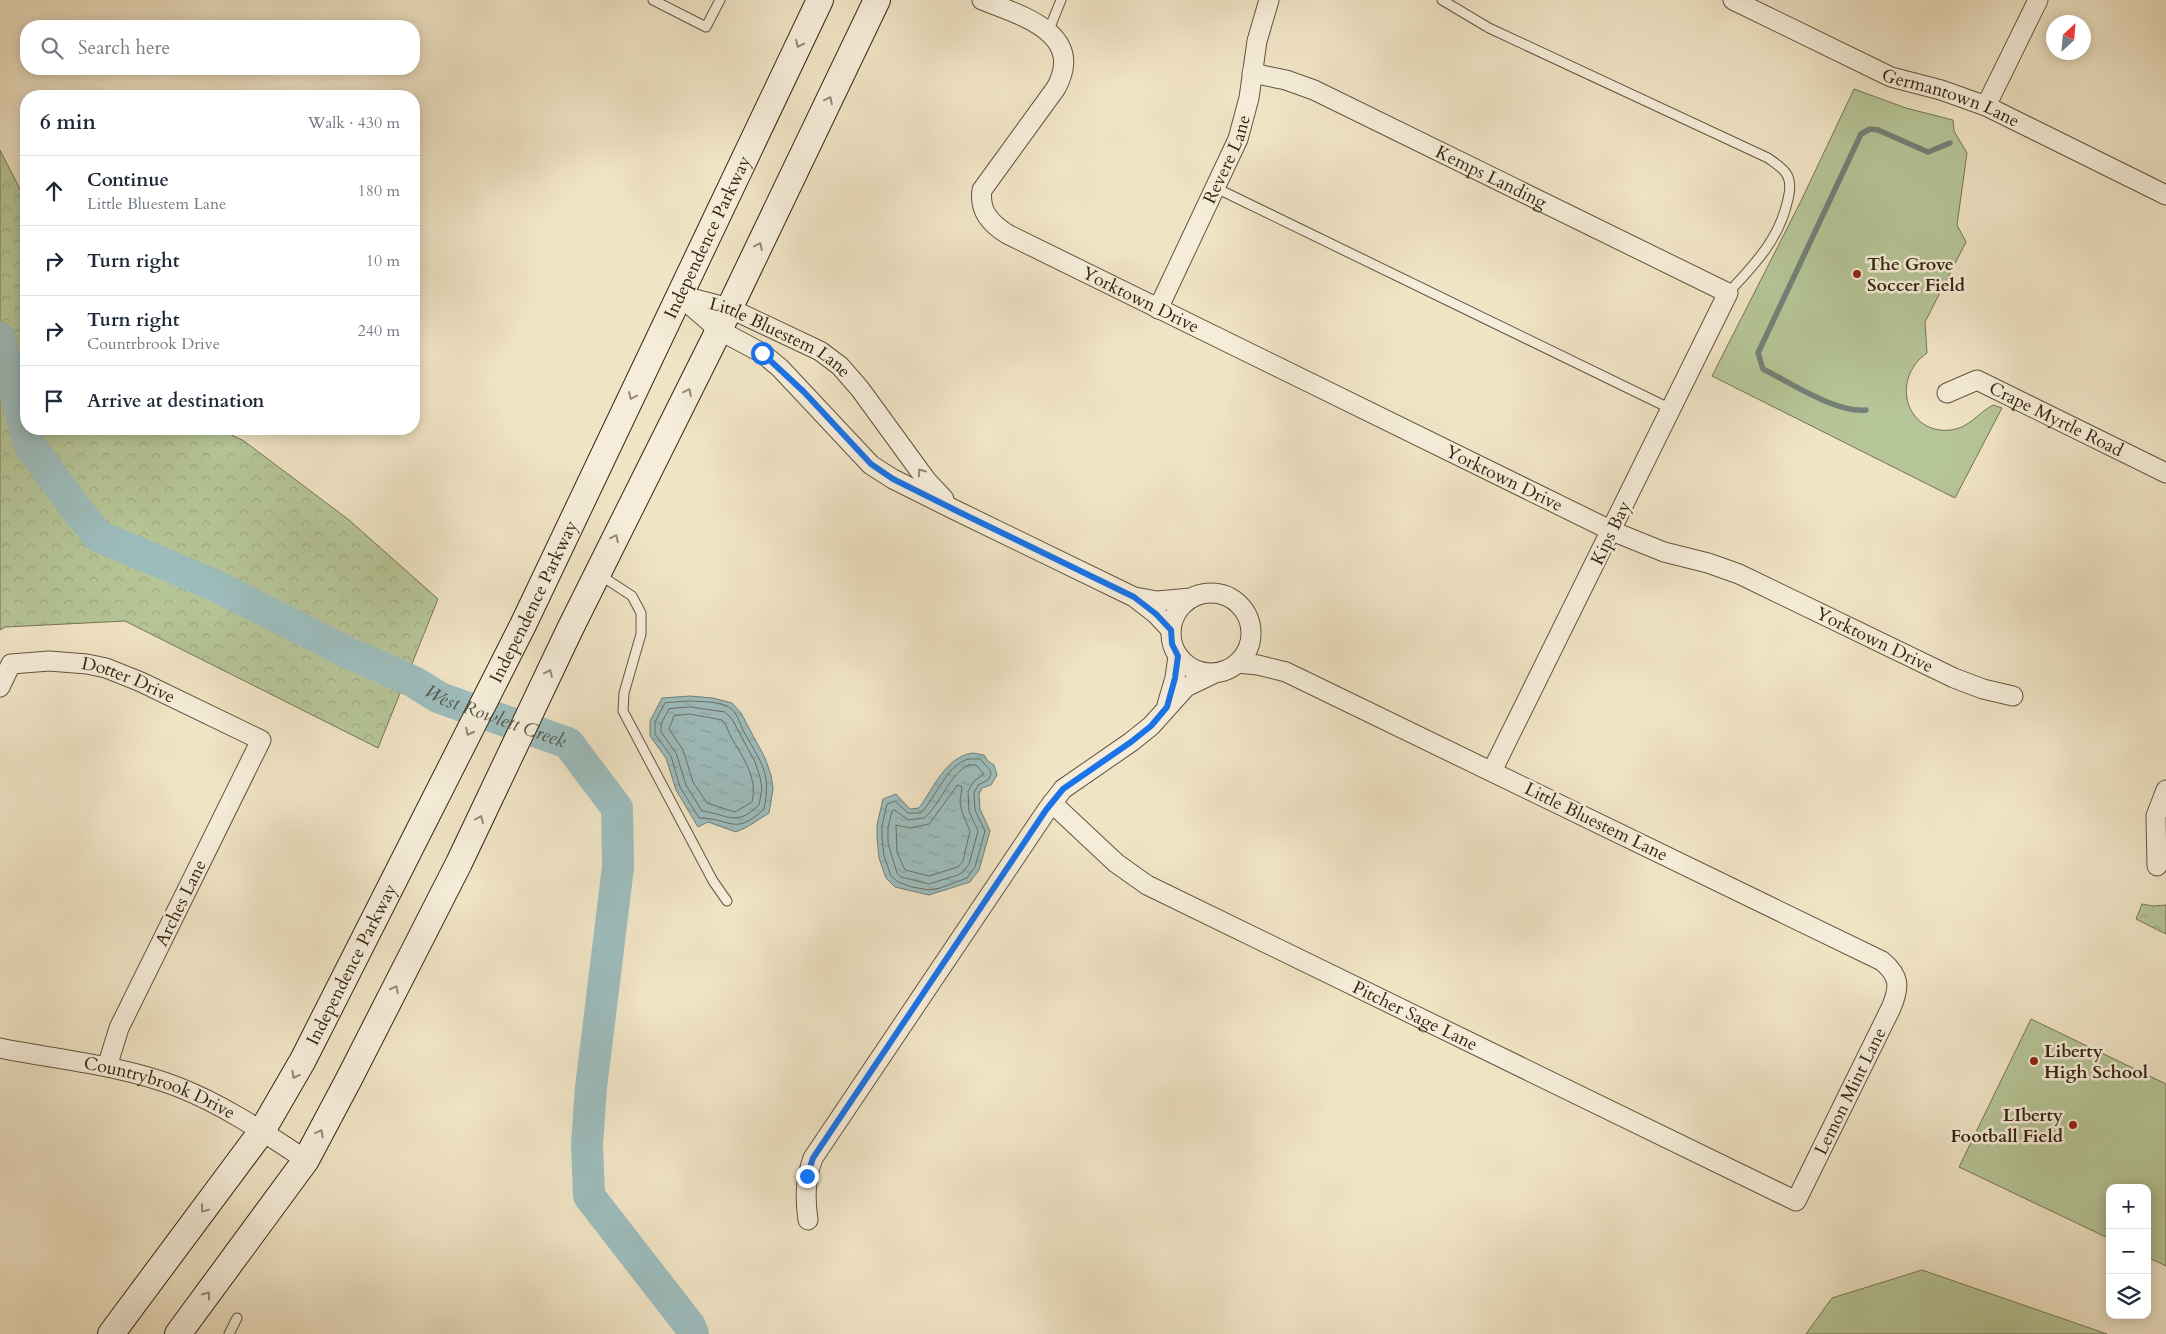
<!DOCTYPE html>
<html lang="en">
<head>
<meta charset="utf-8">
<style>
	:root { --surface:#fff; --page:#f6f6f7; --text:#1f2937; --muted:#747a83; --line:#e0e1e3 }
	body { margin:0; font-family:Cardo,serif; background:var(--page); color:var(--text) }
	.controls { position:absolute; right:15px; bottom:15px; display:grid; overflow:hidden; border-radius:10px; box-shadow:0 2px 12px #0003 }
	.controls button { width:45px; height:45px; display:grid; place-items:center; padding:0; border:0; border-bottom:1px solid var(--line); background:var(--surface); color:var(--text); font:25px sans-serif }
	.compass { position:absolute; left:2046px; top:15px; width:45px; height:45px; border-radius:50%; background:var(--surface); box-shadow:0 2px 12px #0003; rotate:26deg }
	.stop { position:absolute; width:15px; height:15px; margin:-11px; border:4px solid #1a73e8; border-radius:50%; background:#fff }
	.stop.end { background:#1a73e8; border-color:#fff; box-shadow:0 1px 5px #0008 }
	.list { margin:0; padding:0; list-style:none }
	h2 { display:flex; justify-content:space-between; align-items:center; height:65px; margin:0; padding:0 20px; font-size:21px }
	h2 small { font-size:16px; font-weight:400; color:var(--muted) }
	.list li { display:grid; grid-template-columns:32px 1fr auto; gap:15px; align-items:center; box-sizing:border-box; height:70px; padding:0 20px; border-top:1px solid var(--line) }
	.list b { display:block; font-size:19px; white-space:nowrap }
	.list p { margin:0; font-size:16px; white-space:nowrap; color:var(--muted) }
	.list em { font-size:16px; font-style:normal; color:var(--muted) }
	.icon { flex:none; width:28px; height:28px; fill:none; stroke:currentColor; stroke-width:2; stroke-linecap:round; stroke-linejoin:round }
	.map { position:relative; flex:none; width:2166px; height:1334px; overflow:hidden }
	.search { position:absolute; background:var(--surface); box-shadow:0 2px 12px #0003; left:20px; top:20px; width:400px; height:55px; display:flex; align-items:center; gap:12px; box-sizing:border-box; padding:0 18px; border-radius:20px; color:var(--muted); font-size:19px }
	.panel { position:absolute; background:var(--surface); box-shadow:0 2px 12px #0003; left:20px; top:90px; width:400px; height:345px; border-radius:20px }
	.map>svg:first-child { display:block }
	.forest { fill:url(#forest-crowns); stroke:#767454 }
	.pitch { fill:#b6c597; stroke:#767454 }
	.water { fill:url(#water-ripples); stroke:#748078 }
	.lines { fill:none; stroke-linecap:round; stroke-linejoin:round }
	.shore { stroke:#6a7067; stroke-width:1 }
	.stream { stroke:#748078; stroke-width:5.5 }
	.river { stroke:#9dbdbd; stroke-width:32 }
	.service-casing { stroke:#64543e; stroke-width:11 }
	.minor-casing { stroke:#64543e; stroke-width:21 }
	.secondary-casing { stroke:#362411; stroke-width:28 }
	.service { stroke:#f5edd9; stroke-width:9 }
	.minor { stroke:#f5edd9; stroke-width:19 }
	.secondary { stroke:#f5edd9; stroke-width:26 }
	.oneway { stroke:#968875 }
	.route { stroke:#1a73e8; stroke-width:6 }
	.poi-dot { fill:#8f2418; stroke:#f5edd9; stroke-width:2 }
	.labels { text-anchor:middle; dominant-baseline:central; stroke-width:5; stroke-linejoin:round; paint-order:stroke }
	.street-label { font-size:18px; fill:#362411; stroke:#f5edd9 }
	.poi-label { font-size:18px; font-weight:bold; fill:#362411; stroke:#f5edd9; text-anchor:start }
	.water-label { font-size:19px; font-style:italic; fill:#555245; stroke:#f5edd9 }
</style>
</head>
<body>
<div class="map">
<svg width="2166" height="1334" viewBox="0 0 2166 1334">
	<defs>
		<pattern id="forest-crowns" width="20" height="18" patternUnits="userSpaceOnUse" patternTransform="scale(1.25)"><rect width="20" height="18" fill="#b6c597"/><path d="M2 6a3 3 0 1 1 6 0M12 15a3 3 0 1 1 6 0" fill="none" stroke="#9da981"/></pattern>
		<pattern id="water-ripples" width="26" height="14" patternUnits="userSpaceOnUse" patternTransform="scale(1.25)"><rect width="26" height="14" fill="#9dbdbd"/><path d="M2 4q2-2 4 0t4 0M15 11q2-2 4 0t4 0" fill="none" stroke="#88a2a1"/></pattern>
	</defs>
	<rect width="100%" height="100%" fill="#f0e4c5"/>
	<filter id="stains"><feTurbulence type="fractalNoise" baseFrequency=".004" numOctaves="4"/><feColorMatrix values="0 0 0 0 .2 0 0 0 0 .09 0 0 0 0 .02 0 0 0 .5 -.17"/></filter>
	<radialGradient id="worn" r=".72"><stop offset=".6" stop-color="#630" stop-opacity="0"/><stop offset="1" stop-color="#630" stop-opacity=".3"/></radialGradient>
	<path class="forest" d="M0,150L26,201V429H219L244,441L349,520L438,599L378,748L125,621L5,627L0,630Z
		M2142,904L2153,906L2166,905V934L2136,919Z"/>
	<path class="pitch" d="M1854,89L1906,108L1953,120L1954,131L1967,153L1957,225L1966,242L1925,322L1927,353C1889,380 1907,435 1951,430C1969,428 1978,413 1993,405L2002,408L1955,498L1712,376L1801,201Z
		M2031,1019L2166,1084V1266L2147,1257V1188H2110V1239L1959,1167Z
		M1922,1270L2107,1334H1806L1832,1298Z"/>
	<path class="water" d="M690,696L713,698L732,703L741,713L765,758L771,775L773,789L769,813L747,827L736,832L708,822L698,827L676,790L666,758L650,736V721L662,698Z
		M973,753L984,755L988,761L994,765L997,775L991,785L982,788L979,794L980,809L990,831L979,870L970,882L929,895L895,887L886,878L879,858L877,837V825L883,799L896,794L910,809L919,808C933,789 946,756 973,753Z"/>
	<g class="lines">
		<path class="shore" d="M691,701C702,702 718,701 729,707C737,712 739,722 743,730C760,762 772,771 764,809C734,837 731,818 699,818L680,787L671,756L655,734V722L665,703Z
			M690,707L725,712L732,719L755,762L760,777L762,789L759,805C735,828 728,814 702,811L686,785L676,753L661,732V724L669,709Z
			M690,714L722,720C727,725 728,731 731,737C743,758 758,777 752,802L735,812L707,803L693,782L683,750L669,729L674,716Z
			M968,759H980L990,770L991,774L988,780L978,785L974,793L975,810L985,831L975,867L967,878L940,888L929,890L912,887L898,882L891,876L884,856L882,837V826L887,804L895,801L908,813H921C936,797 946,766 968,759Z
			M969,765H976L984,774L974,781L968,791L969,811L978,831L969,864L963,872L958,875L929,884L901,877L897,873L888,843V827L892,811L895,810L908,820L924,818C940,806 950,772 969,765Z
			M958,785L962,787L960,801L962,812L970,831L963,861L958,867L929,876L905,870L897,852L896,825L911,828L929,824Z"/>
		<path class="stream" d="M1866,410C1836,413 1791,383 1763,369L1758,353L1861,134L1870,129L1878,130L1928,152L1950,143"/>
		<path class="river" id="s1" d="M0,338L30,446L74,506L98,536L212,584L347,652L414,682L440,698L568,743L617,808L618,867L591,1088L587,1144L589,1196L690,1326L693,1334"/>
		<g class="service-casing">
			<path id="service" d="M653,0L706,27L720,0
				M1442,0L1489,28L1768,158C1776,164 1787,170 1789,180C1791,188 1789,196 1787,203C1778,241 1753,266 1728,293
				M1048,32L1061,0
				M1216,188L1671,409
				M600,575L632,596L641,613V634L624,693L623,711L713,881L727,901
				M229,1334L237,1318"/>
		</g>
		<g class="minor-casing">
			<g id="minor">
				<path id="s2" d="M982,0C1020,15 1086,33 1056,88L982,190C979,211 990,223 1007,234L1612,531L1664,552L1708,563L1739,574L1954,678L1983,689L2013,696"/>
				<path id="s3" d="M1733,0L1891,77L1941,90L1986,106L2166,195"/>
				<path id="s4" d="M1252,73L1286,80L1314,90L1728,293L1492,771"/>
				<path d="M1986,106L2038,0"/>
				<path d="M680,296L719,330L762,353L780,368L871,465L893,479L953,509L1134,597L1156,614L1171,630"/>
				<path id="s5" d="M683,296L729,308L820,351L840,366L860,389L927,481L944,499"/>
				<path id="s6" d="M1158,309L1238,139L1249,98L1257,41L1269,0"/>
				<path id="s7" d="M1947,393L1977,380L2166,473"/>
				<circle cx="1211" cy="633" r="40"/>
				<path d="M1135,597L1157,601L1191,598"/>
				<path id="s8" d="M0,687L11,664L49,661L87,664L106,668L141,682L261,740L119,1028L107,1067"/>
				<path d="M1167,705L1175,678L1178,656"/>
				<path id="s9" d="M1052,803L1116,863L1147,885L1796,1201L1891,1008C1900,987 1900,976 1882,961L1286,672L1258,665L1238,663"/>
				<path d="M2157,866L2156,816L2166,790"/>
				<path id="s10" d="M0,1048C59,1060 121,1065 178,1087C224,1105 265,1133 306,1160"/>
				<path d="M808,1220C805,1198 805,1180 813,1158L1047,810L1063,789L1131,742L1151,726L1186,687L1213,674"/>
			</g>
		</g>
		<g class="secondary-casing">
			<g id="secondary">
				<path id="s11" d="M111,1334L262,1131L303,1060L523,625L820,0"/>
				<path d="M178,1334L306,1160L349,1079L459,863L570,629L719,330L877,0"/>
			</g>
		</g>
		<use href="#service" class="service"/>
		<use href="#minor" class="minor"/>
		<use href="#secondary" class="secondary"/>
	</g>
	<defs><path id="oneway-chevron" d="M-2-3.5L2.5 0L-2 3.5" fill="none" stroke-width="1.6" stroke-linecap="round" stroke-linejoin="round" transform="scale(1.25)"/></defs>
	<g class="oneway">
		<use href="#oneway-chevron" transform="translate(799 44) rotate(115)"/>
		<use href="#oneway-chevron" transform="translate(829 100) rotate(-64)"/>
		<use href="#oneway-chevron" transform="translate(759 246) rotate(-64)"/>
		<use href="#oneway-chevron" transform="translate(688 392) rotate(-64)"/>
		<use href="#oneway-chevron" transform="translate(632 396) rotate(115)"/>
		<use href="#oneway-chevron" transform="translate(921 472) rotate(-125)"/>
		<use href="#oneway-chevron" transform="translate(615 538) rotate(-64)"/>
		<use href="#oneway-chevron" transform="translate(549 673) rotate(-65)"/>
		<use href="#oneway-chevron" transform="translate(469 732) rotate(117)"/>
		<use href="#oneway-chevron" transform="translate(480 819) rotate(-65)"/>
		<use href="#oneway-chevron" transform="translate(395 989) rotate(-63)"/>
		<use href="#oneway-chevron" transform="translate(295 1075) rotate(119)"/>
		<use href="#oneway-chevron" transform="translate(320 1133) rotate(-62)"/>
		<use href="#oneway-chevron" transform="translate(204 1209) rotate(127)"/>
		<use href="#oneway-chevron" transform="translate(207 1295) rotate(-54)"/>
	</g>
	<g class="lines">
		<path class="route" d="M762,353L804,392L871,464L893,479L953,509L1134,597L1156,614L1171,630L1172,644L1178,656L1175,678L1167,707L1151,726L1131,742L1063,789L1046,810L813,1158L807,1176"/>
	</g>
	<g class="poi-dot">
		<circle cx="1857" cy="274" r="5"/>
		<circle cx="2034" cy="1061" r="5"/>
		<circle cx="2073" cy="1125" r="5"/>
	</g>
	<g class="labels">
		<g class="street-label">
			<text stroke="none"><textPath href="#s3" startOffset="239">Germantown Lane</textPath></text>
			<text stroke="none"><textPath href="#s6" startOffset="165">Revere Lane</textPath></text>
			<text stroke="none"><textPath href="#s4" startOffset="262">Kemps Landing</textPath></text>
			<text stroke="none"><textPath href="#s11" startOffset="1252">Independence Parkway</textPath></text>
			<text stroke="none"><textPath href="#s2" startOffset="465">Yorktown Drive</textPath></text>
			<text stroke="none"><textPath href="#s5" startOffset="106">Little Bluestem Lane</textPath></text>
			<text stroke="none"><textPath href="#s7" startOffset="121">Crape Myrtle Road</textPath></text>
			<text stroke="none"><textPath href="#s2" startOffset="870">Yorktown Drive</textPath></text>
			<text transform="translate(1611 533) rotate(-64)">Kips Bay</text>
			<text stroke="none"><textPath href="#s11" startOffset="848">Independence Parkway</textPath></text>
			<text stroke="none"><textPath href="#s2" startOffset="1275">Yorktown Drive</textPath></text>
			<text stroke="none"><textPath href="#s8" startOffset="146">Dotter Drive</textPath></text>
			<text transform="translate(1596 822) rotate(26)">Little Bluestem Lane</text>
			<text transform="translate(181 903) rotate(-64)">Arches Lane</text>
			<text stroke="none"><textPath href="#s11" startOffset="442">Independence Parkway</textPath></text>
			<text stroke="none"><textPath href="#s9" startOffset="424">Pitcher Sage Lane</textPath></text>
			<text stroke="none"><textPath href="#s10" startOffset="165">Countrybrook Drive</textPath></text>
			<text stroke="none"><textPath href="#s9" startOffset="970">Lemon Mint Lane</textPath></text>
		</g>
		<g class="poi-label">
			<text x="1867" y="264">The Grove<tspan x="1867" dy="21">Soccer Field</tspan></text>
			<text x="2044" y="1051">Liberty<tspan x="2044" dy="21">High School</tspan></text>
			<text x="2063" y="1115" text-anchor="end">LIberty<tspan x="2063" dy="21">Football Field</tspan></text>
		</g>
		<g class="water-label">
			<text stroke="none"><textPath href="#s1" startOffset="662">West Rowlett Creek</textPath></text>
		</g>
	</g>
	<rect width="100%" height="100%" filter="url(#stains)"/>
	<rect width="100%" height="100%" fill="url(#worn)"/>
</svg>
<div class="controls">
<button>+</button>
<button>−</button>
<button><svg class="icon" aria-label="layers" viewBox="0 0 24 24"><path d="M12 4l9 5-9 5-9-5zM3 14l9 5 9-5"/></svg></button>
</div>
<svg class="compass" viewBox="-18 -18 36 36"><path d="M0-13l5 13h-10z" fill="#e53935"/><path d="M0 13l5-13h-10z" fill="#747a83"/></svg>
<div class="stop" style="left:762px;top:353px"></div>
<div class="stop end" style="left:807px;top:1176px"></div>
<div class="search"><svg class="icon" aria-label="search" viewBox="0 0 24 24"><circle cx="10" cy="10" r="6"/><path d="M15 15l6 6"/></svg>Search here</div>
<section class="panel">
<h2>6 min<small>Walk · 430 m</small></h2>
<ul class="list">
<li><svg class="icon" aria-label="ahead" viewBox="0 0 24 24"><path d="M12 20V5M6 11l6-6 6 6"/></svg><div><b>Continue</b><p>Little Bluestem Lane</p></div><em>180 m</em></li>
<li><svg class="icon" aria-label="right" viewBox="0 0 24 24"><path d="M7 20v-9h11M14 6l5 5-5 5"/></svg><div><b>Turn right</b></div><em>10 m</em></li>
<li><svg class="icon" aria-label="right" viewBox="0 0 24 24"><path d="M7 20v-9h11M14 6l5 5-5 5"/></svg><div><b>Turn right</b><p>Countrbrook Drive</p></div><em>240 m</em></li>
<li><svg class="icon" aria-label="arrive" viewBox="0 0 24 24"><path d="M6 21V4h12l-3 4 3 4H6"/></svg><div><b>Arrive at destination</b></div></li>
</ul>
</section>
</div>
</body>
</html>
